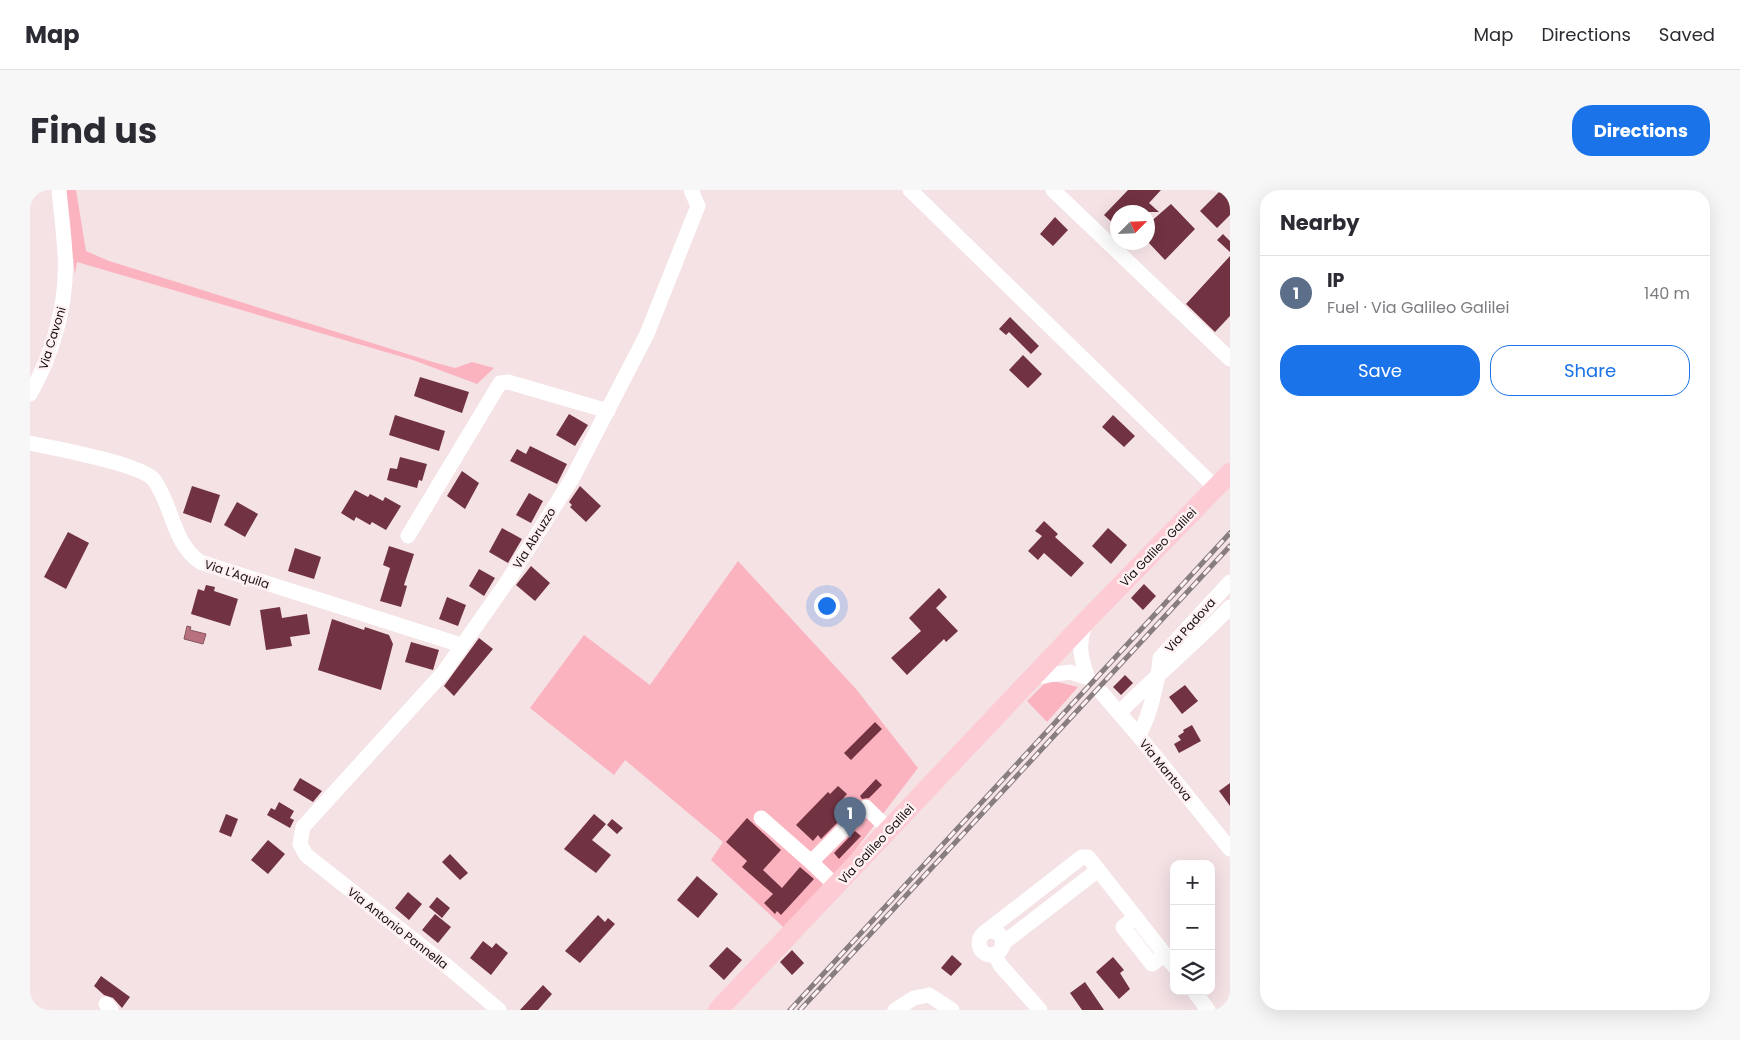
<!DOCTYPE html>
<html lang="en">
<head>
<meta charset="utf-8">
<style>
	:root { --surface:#fff; --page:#f7f7f7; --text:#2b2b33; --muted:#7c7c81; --line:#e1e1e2; --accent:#1a73e8 }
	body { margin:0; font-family:Poppins,sans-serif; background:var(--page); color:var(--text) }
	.controls { position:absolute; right:15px; bottom:15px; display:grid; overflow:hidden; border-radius:10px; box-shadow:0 5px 20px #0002 }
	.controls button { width:45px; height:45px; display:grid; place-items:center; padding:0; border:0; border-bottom:1px solid var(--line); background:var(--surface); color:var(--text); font:25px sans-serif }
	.compass { position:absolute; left:1080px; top:15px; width:45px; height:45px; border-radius:50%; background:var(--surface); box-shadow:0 5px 20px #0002; rotate:66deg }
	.you { position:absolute; left:796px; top:415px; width:18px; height:18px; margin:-12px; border:4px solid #fff; border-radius:50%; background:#1a73e8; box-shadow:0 0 0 8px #1a73e833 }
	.badge { display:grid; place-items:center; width:32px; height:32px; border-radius:50%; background:var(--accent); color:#fff; font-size:16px; font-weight:700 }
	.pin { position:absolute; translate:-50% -41px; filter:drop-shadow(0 1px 2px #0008) }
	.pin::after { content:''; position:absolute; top:26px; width:18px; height:15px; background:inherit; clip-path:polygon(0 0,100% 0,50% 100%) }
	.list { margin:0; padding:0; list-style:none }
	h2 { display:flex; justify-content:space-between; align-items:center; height:65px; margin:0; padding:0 20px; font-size:21px }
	h2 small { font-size:16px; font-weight:400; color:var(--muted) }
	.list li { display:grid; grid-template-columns:32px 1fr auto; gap:15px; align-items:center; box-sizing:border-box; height:75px; padding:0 20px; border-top:1px solid var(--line) }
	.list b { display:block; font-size:19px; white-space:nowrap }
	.list p { margin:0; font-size:16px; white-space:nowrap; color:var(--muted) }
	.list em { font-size:16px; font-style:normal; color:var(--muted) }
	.actions { display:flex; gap:10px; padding:15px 20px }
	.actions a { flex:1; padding:11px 0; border:1px solid var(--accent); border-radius:20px; text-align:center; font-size:18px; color:var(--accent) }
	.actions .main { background:var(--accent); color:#fff }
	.icon { flex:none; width:28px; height:28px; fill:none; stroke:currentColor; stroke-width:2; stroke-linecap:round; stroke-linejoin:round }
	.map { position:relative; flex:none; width:1200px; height:820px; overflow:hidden; border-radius:20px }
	header { display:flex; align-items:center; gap:30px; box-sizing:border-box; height:70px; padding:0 25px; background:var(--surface); border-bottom:1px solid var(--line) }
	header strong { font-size:24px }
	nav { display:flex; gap:28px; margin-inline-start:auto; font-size:18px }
	.intro { display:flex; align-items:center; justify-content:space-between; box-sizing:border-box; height:120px; padding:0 30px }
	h1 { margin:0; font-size:35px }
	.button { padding:12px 22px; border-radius:20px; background:var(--accent); color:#fff; font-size:18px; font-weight:700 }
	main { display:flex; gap:30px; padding:0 30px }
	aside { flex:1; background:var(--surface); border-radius:20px; box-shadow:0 5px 20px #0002 }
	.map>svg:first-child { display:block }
	.green { fill:#fcb3c0 }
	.water { fill:#b8727f; stroke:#86545d }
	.building { fill:#713241 }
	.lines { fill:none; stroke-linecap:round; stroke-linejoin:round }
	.minor { stroke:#fff; stroke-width:15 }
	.major { stroke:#fdcbd4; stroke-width:20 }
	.rail-casing { stroke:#887d7f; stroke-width:5 }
	.rail { stroke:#fff0f2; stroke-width:3; stroke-dasharray:9; stroke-linecap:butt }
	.labels { text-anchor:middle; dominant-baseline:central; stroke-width:5; stroke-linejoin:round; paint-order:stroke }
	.street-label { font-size:12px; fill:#130e0f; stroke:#fff0f2 }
</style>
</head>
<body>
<header>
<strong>Map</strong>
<nav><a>Map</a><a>Directions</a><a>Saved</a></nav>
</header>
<div class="intro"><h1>Find us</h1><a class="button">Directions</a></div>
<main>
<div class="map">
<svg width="1200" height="820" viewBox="0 0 1200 820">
	<rect width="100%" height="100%" fill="#f4e2e5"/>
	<path class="green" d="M35,0H46L56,61L79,71L403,172L425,178L442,172L464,178L447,194L383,170L47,72L45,84Z
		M708,371L826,499L888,578L761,744L681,670L693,652L595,570L584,585L500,518L554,445L620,495Z
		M1023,491L1048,497L1017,532L997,511L1013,495Z"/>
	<path class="water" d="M157,436L161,437L160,440L176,444L173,454L154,449Z"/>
	<path class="building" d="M1098,0H1131L1119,13L1129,22H1088V38L1074,25Z
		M1191,0L1200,9V25L1187,38L1170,21Z
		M1141,14L1165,39L1135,70L1118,52V34Z
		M1025,27L1038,40L1023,56L1010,44Z
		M1193,44L1200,51V62L1187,50Z
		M1200,66V126L1185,142L1156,114Z
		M980,127L1009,156L1001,164L979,142L976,145L969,139Z
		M993,165L1012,184L998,198L979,180Z
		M390,187L439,202L432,223L384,206Z
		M539,224L558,235L545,256L526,245Z
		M365,225L415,241L409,261L359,245Z
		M1083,225L1105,246L1094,257L1072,237Z
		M500,256L537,274L527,294L480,271L487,259L496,264Z
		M370,267L397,274L392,291L389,290L387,298L357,290L360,278L367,279Z
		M432,281L449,293L435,319L417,306Z
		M162,296L190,305L181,333L153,323Z
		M550,296L571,316L556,332L540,317L542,315L539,312Z
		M325,300L338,307L340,304L353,311L355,307L371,316L356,340L342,332L340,335L326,327L324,331L311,323Z
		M499,303L513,311L501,333L486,325Z
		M207,312L228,324L215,347L194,335Z
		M1014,331L1028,344L1025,347L1054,373L1041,387L1014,363L1008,370L998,361L1012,346L1005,341Z
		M472,338L492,349L478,373L459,362Z
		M1078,338L1097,355L1081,374L1062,356Z
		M38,342L59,353L36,399L14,387Z
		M359,356L384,364L374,395L377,396L371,417L350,411L360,378L353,375Z
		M265,358L291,367L284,389L258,381Z
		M501,376L520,393L505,411L486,395Z
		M449,379L465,388L454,406L439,396Z
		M1114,394L1126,406L1113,420L1101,408Z
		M176,395L185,397L184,401L208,409L200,436L161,424L168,399L174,401Z
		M909,398L917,407L906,418L928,441L916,452L914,449L877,485L861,468L891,441L879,428Z
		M417,407L436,415L428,436L409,429Z
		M250,417L252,428L277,424L280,444L260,447L262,456L236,460L230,420Z
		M302,429L334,440L335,437L359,445L363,454L351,500L288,480Z
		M449,448L463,459L424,506L414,496Z
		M381,452L409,460L403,480L375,472Z
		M1095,485L1103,493L1091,505L1083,497Z
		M1155,495L1168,511L1152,524L1139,507Z
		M845,532L852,539L821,570L814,563Z
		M1162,535L1171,551L1149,563L1144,554L1151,550L1148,546L1154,542L1153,540Z
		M270,588L292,601L283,612L263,600Z
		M846,589L852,595L839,608L832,609L830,606Z
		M1200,593V616L1189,601Z
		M808,596L817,604L809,613L814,618L808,624L812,628L791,649L788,645L783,651L766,635L798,602L800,604Z
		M249,612L264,621L260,628L264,630L260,638L237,625L241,618L245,620Z
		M196,624L208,629L201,647L189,642Z
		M564,624L576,634L562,650L581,665L566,683L534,659Z
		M717,628L751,660L733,680L752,698L770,677L784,689L751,725L747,721L745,724L734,713L743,704L712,677L717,671L696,652Z
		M582,629L593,638L587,644L577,635Z
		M825,641L831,646L809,669L804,663Z
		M238,650L255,664L238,684L221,670Z
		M420,664L438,683L430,690L412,672Z
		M667,686L688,704L668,728L647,710Z
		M378,702L392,714L379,730L365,718Z
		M407,707L420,718L412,728L399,717Z
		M405,724L421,737L408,753L392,740Z
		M568,725L575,732L578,728L585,734L550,773L535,761Z
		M453,751L462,758L466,753L478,763L461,785L440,768Z
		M697,757L712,770L694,790L679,776Z
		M762,760L774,773L762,785L750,772Z
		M922,765L932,774L921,786L911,778Z
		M1083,767L1094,780L1090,783L1100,799L1089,809L1066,782Z
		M71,786L100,807L92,818L83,808L74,805L64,796Z
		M1055,792L1074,820H1052L1040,803Z
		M513,795L522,804L508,820H490Z"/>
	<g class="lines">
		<path class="minor" d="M880,0L1186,298
			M1023,0L1200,169
			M0,204C23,164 38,112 35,65C34,43 31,22 29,0
			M0,253C23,258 112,274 124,290C143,316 142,352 170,372L431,455
			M378,346L470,193L478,192L578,221
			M1055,434C1048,455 1050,467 1058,488
			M1004,487L1040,482L1058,488
			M1071,502L1108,545L1200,659
			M1089,523C1125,486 1165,454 1200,417
			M1108,545C1119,531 1129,486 1130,468L1200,392
			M731,628L781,672
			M806,696L781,672L836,617L859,640
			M1106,727L1093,737L1122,774L1135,764
			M949 753a12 12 0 1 1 24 0a12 12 0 1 1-24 0Z
			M954,743L1052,667H1058L1144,776
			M972,754L1068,680
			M964,764L971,776L1010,820
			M1164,801L1178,820
			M76,814L81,820
			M469,820L418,777L276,665L270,654L273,637L413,483L479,389L543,287L617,144L668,16L661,0
			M865,820L884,808L899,805L922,820"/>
		<path class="major" d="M688,820L1056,431L1200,283"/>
		<g class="rail-casing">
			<path id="rail" d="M760,820L1200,343
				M770,820L1200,356"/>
		</g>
		<use href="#rail" class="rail"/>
	</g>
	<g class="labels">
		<g class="street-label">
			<text transform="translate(22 148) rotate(-73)">Via Cavoni</text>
			<text transform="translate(504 348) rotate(-58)">Via Abruzzo</text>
			<text transform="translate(1128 357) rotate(-46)">Via Galileo Galilei</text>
			<text transform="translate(207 384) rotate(18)">Via L'Aquila</text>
			<text transform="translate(1160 435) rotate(-48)">Via Padova</text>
			<text transform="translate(1136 580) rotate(51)">Via Mantova</text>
			<text transform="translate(846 654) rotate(-47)">Via Galileo Galilei</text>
			<text transform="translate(368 738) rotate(38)">Via Antonio Pannella</text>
		</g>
	</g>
</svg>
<div class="controls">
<button>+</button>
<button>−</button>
<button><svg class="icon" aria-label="layers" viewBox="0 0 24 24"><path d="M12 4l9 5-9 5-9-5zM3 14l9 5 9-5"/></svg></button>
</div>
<svg class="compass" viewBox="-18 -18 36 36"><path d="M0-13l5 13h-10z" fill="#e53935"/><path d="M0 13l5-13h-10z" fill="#7c7c81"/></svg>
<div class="you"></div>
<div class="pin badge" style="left:820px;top:648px;background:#5c6f8a">1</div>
</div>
<aside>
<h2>Nearby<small></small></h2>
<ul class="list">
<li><span class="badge" style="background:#5c6f8a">1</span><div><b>IP</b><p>Fuel · Via Galileo Galilei</p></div><em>140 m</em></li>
</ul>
<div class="actions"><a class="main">Save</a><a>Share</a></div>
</aside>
</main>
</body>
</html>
